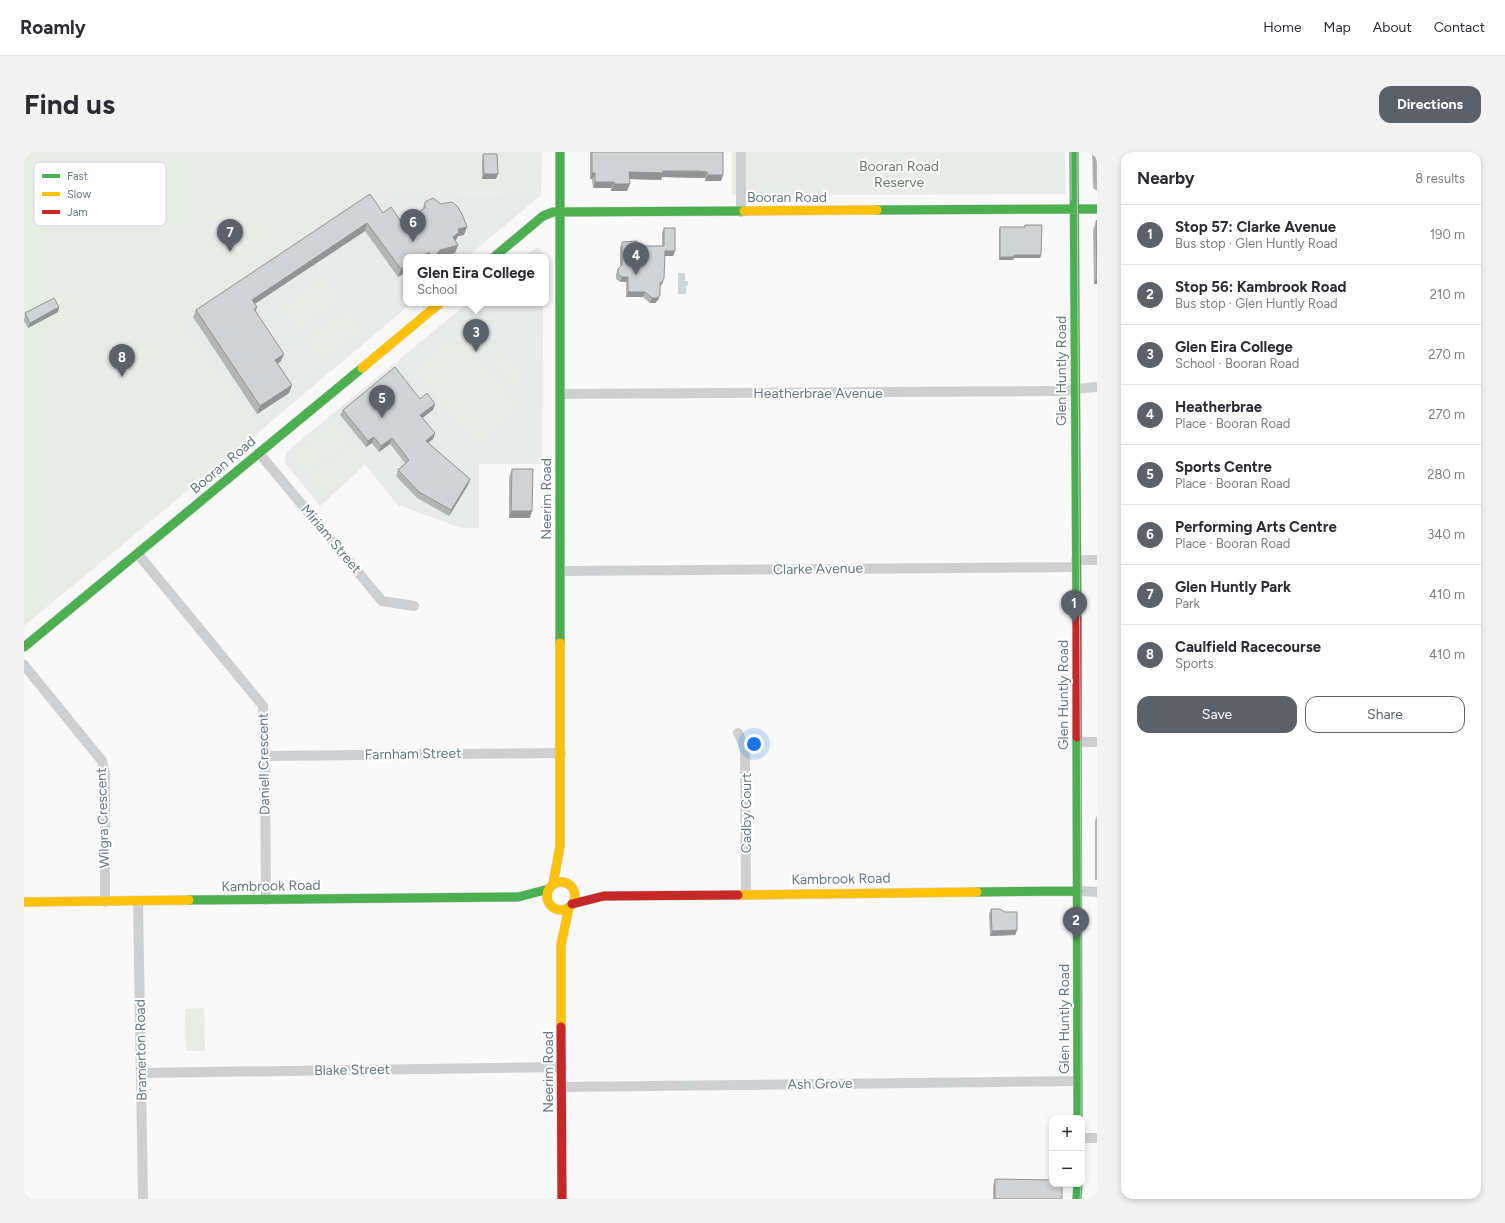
<!DOCTYPE html>
<html lang="en">
<head>
<meta charset="utf-8">
<style>
	:root { --surface:#fff; --page:#f2f2f3; --text:#2b2b33; --muted:#7c7c81; --line:#e1e1e2; --accent:#5c6169 }
	body { margin:0; font-family:Figtree,sans-serif; background:var(--page); color:var(--text) }
	.controls { position:absolute; right:12px; bottom:12px; display:grid; overflow:hidden; border-radius:8px; box-shadow:0 2px 6px #0003 }
	.controls button { width:36px; height:36px; display:grid; place-items:center; padding:0; border:0; border-bottom:1px solid var(--line); background:var(--surface); color:var(--text); font:20px sans-serif }
	.you { position:absolute; left:730px; top:592px; width:14px; height:14px; margin:-10px; border:3px solid #fff; border-radius:50%; background:#1a73e8; box-shadow:0 0 0 6px #1a73e833 }
	.badge { display:grid; place-items:center; width:26px; height:26px; border-radius:50%; background:var(--accent); color:#fff; font-size:13px; font-weight:700 }
	.pin { position:absolute; translate:-50% -33px; filter:drop-shadow(0 1px 2px #0008) }
	.pin::after { content:''; position:absolute; top:21px; width:14px; height:12px; background:inherit; clip-path:polygon(0 0,100% 0,50% 100%) }
	.popup { position:absolute; left:379px; top:102px; width:146px; height:52px; box-sizing:border-box; display:grid; place-content:center; border-radius:8px; background:var(--surface); filter:drop-shadow(0 1px 3px #0005); font-size:13px; white-space:nowrap; color:var(--muted) }
	.popup b { font-size:15px; color:var(--text) }
	.popup::after { content:''; position:absolute; left:50%; top:100%; margin-left:-8px; border:8px solid transparent; border-top-color:var(--surface) }
	.list { margin:0; padding:0; list-style:none }
	h2 { display:flex; justify-content:space-between; align-items:center; height:52px; margin:0; padding:0 16px; font-size:17px }
	h2 small { font-size:13px; font-weight:400; color:var(--muted) }
	.list li { display:grid; grid-template-columns:26px 1fr auto; gap:12px; align-items:center; box-sizing:border-box; height:60px; padding:0 16px; border-top:1px solid var(--line) }
	.list b { display:block; font-size:15px; white-space:nowrap }
	.list p { margin:0; font-size:13px; white-space:nowrap; color:var(--muted) }
	.list em { font-size:13px; font-style:normal; color:var(--muted) }
	.actions { display:flex; gap:8px; padding:12px 16px }
	.actions a { flex:1; padding:9px 0; border:1px solid var(--accent); border-radius:12px; text-align:center; font-size:14px; color:var(--accent) }
	.actions .main { background:var(--accent); color:#fff }
	.map { position:relative; flex:none; width:1073px; height:1047px; overflow:hidden; border-radius:12px }
	header { display:flex; align-items:center; gap:24px; box-sizing:border-box; height:56px; padding:0 20px; background:var(--surface); border-bottom:1px solid var(--line) }
	header strong { font-size:19px }
	nav { display:flex; gap:22px; margin-inline-start:auto; font-size:14px }
	.intro { display:flex; align-items:center; justify-content:space-between; box-sizing:border-box; height:96px; padding:0 24px }
	h1 { margin:0; font-size:28px }
	.button { padding:10px 18px; border-radius:12px; background:var(--accent); color:#fff; font-size:14px; font-weight:700 }
	main { display:flex; gap:24px; padding:0 24px }
	aside { flex:1; background:var(--surface); border-radius:12px; box-shadow:0 2px 6px #0003 }
	.map>svg:first-child { display:block }
	.built { fill:#e8e9e9 }
	.green { fill:#e8ebe6 }
	.water { fill:#ced6d9 }
	.lines { fill:none; stroke-linecap:round; stroke-linejoin:round }
	.fast-casing { stroke:#d5d6d7; stroke-width:10 }
	.slow-casing { stroke:#d5d6d7; stroke-width:10 }
	.jam-casing { stroke:#d5d6d7; stroke-width:10 }
	.street { stroke:#cecfd0; stroke-width:10 }
	.fast { stroke:#4caf50; stroke-width:9 }
	.slow { stroke:#ffc107; stroke-width:9 }
	.jam { stroke:#c62828; stroke-width:9 }
	.tram { stroke:#c3c5c6; stroke-width:1 }
	.wall { fill:#b3b5b5 }
	.shaded-wall { fill:#929394 }
	.building { fill:#d0d2d3; stroke:#929394 }
	.labels { text-anchor:middle; dominant-baseline:central; stroke-width:4; stroke-linejoin:round; paint-order:stroke }
	.park-label { font-size:14px; fill:#687a64; stroke:#fff }
	.street-label { font-size:14px; fill:#657683; stroke:#fff }
	.key { fill:#fff; stroke:#d1d6da; stroke-width:1 }
	.key-label { font-size:11px; fill:#657683 }
</style>
</head>
<body>
<header>
<strong>Roamly</strong>
<nav><a>Home</a><a>Map</a><a>About</a><a>Contact</a></nav>
</header>
<div class="intro"><h1>Find us</h1><a class="button">Directions</a></div>
<main>
<div class="map">
<svg width="1073" height="1047" viewBox="0 0 1073 1047">
	<rect width="100%" height="100%" fill="#f9f9f9"/>
	<path class="built" d="M338,42L517,43L443,105H382V151H388L237,278L155,172Z
		M513,95L519,100V105H500Z
		M444,151H519L518,312H455V376H437L374,353L341,313L296,354L261,311L262,300Z"/>
	<path class="green" d="M0,0H518L517,43L338,42L155,172L237,278L0,474Z
		M708,0H1041L1042,42L708,43Z
		M302,125L317,148L273,178L258,155Z
		M322,158L338,180L296,209L280,186Z
		M453,171L474,196L463,206L442,181Z
		M433,182L496,256L453,293L390,219Z
		M479,201L500,225L488,235L467,211Z
		M309,269L325,288L284,323L268,304Z
		M327,290L344,309L302,344L286,325Z
		M180,856L181,899H162L161,857Z"/>
	<path class="water" d="M654,121H661V129H664V133L662,134V142H654Z"/>
	<g class="lines">
		<g class="fast-casing">
			<path id="fast" d="M536,0V491
				M1050,0L1053,467
				M853,58L1073,57
				M470,105L519,64L529,60L720,59
				M0,495L338,216
				M1053,585L1054,966
				M953,740L1054,739
				M165,748L494,745L525,737
				M1053,1047L1054,1032"/>
		</g>
		<g class="slow-casing">
			<path id="slow" d="M720,59L853,58
				M338,216L416,151
				M523 744a14 14 0 1 1 28 0a14 14 0 1 1-28 0Z
				M529,732L536,694V491
				M714,743L953,740
				M0,750L165,748
				M537,875V793L545,755"/>
		</g>
		<g class="jam-casing">
			<path id="jam" d="M1053,467V585
				M548,752L580,744L714,743
				M537,875L538,1047"/>
		</g>
		<path class="street" d="M717,0V60
			M536,242L1035,239C1048,239 1060,235 1073,235
			M235,301L358,449L390,454
			M114,402L239,554L241,604L242,748
			M1052,408H1073
			M536,419L1052,415
			M0,513L78,609L81,622V750
			M714,581L721,596L722,742
			M1053,590H1073
			M241,604L537,601
			M1054,739L1073,740
			M114,749L119,1047
			M118,921L538,915
			M538,935L1054,929
			M1058,986H1073"/>
		<use href="#fast" class="fast"/>
		<use href="#slow" class="slow"/>
		<use href="#jam" class="jam"/>
		<path class="tram" d="M1047,0V48
			M1053,0L1057,713V966
			M1056,1047L1057,1032"/>
	</g>
	<path class="wall" d="M566,0H699L697,29H681V26H674L638,25L637,28L605,27L603,39H587V36H569L568,27H566Z
		M1068,0H1073V39L1069,36Z
		M459,2L472,27H458V8Z
		M401,50L440,83L434,84L431,89L434,93L431,101L417,105H382V120L374,125L341,79L231,152L233,155L232,159L257,209L254,212L268,233L265,241L233,262L169,165L172,158L359,61L378,71L398,58Z
		M1073,68V132H1070L1069,78Z
		M1001,73L1017,103L1016,106H990L989,108H975V78L976,75H1000Z
		M640,76L651,99L649,104H640L638,132L636,134V143L634,148L631,151H626L619,145H602V130H596L592,127V122L594,117L596,115V95L598,90L613,94H638V81Z
		M35,155L34,160L4,176L0,169L1,161Z
		M411,252L409,258L398,266L411,281L409,287L404,291L446,327L444,333L425,364L393,346L372,324L374,318L381,311L366,292L355,300L348,291L342,295L316,263L319,258Z
		M488,317L506,366H485V325Z
		M1073,663V728H1071V669Z
		M967,757L993,778L991,783L966,784L965,762Z
		M971,1027L1038,1047H969V1034Z"/>
	<path class="shaded-wall" d="M639,19L683,20L681,26L638,25L637,28L603,27L605,20Z
		M568,21H571L568,27H566Z
		M460,22H474L472,27H458Z
		M684,23H699L697,29H681Z
		M571,30H590L587,36H569Z
		M590,32H606L603,39H587Z
		M343,71L341,79L226,155L228,148Z
		M443,75L440,83L434,84L432,88L426,93L429,85L434,77Z
		M434,93L431,101L417,105H410L416,98Z
		M641,99H651L649,104H639Z
		M405,100L403,105H397Z
		M990,103H1017L1016,106H990L989,108H975L976,105Z
		M382,114V120L374,125L377,117Z
		M1073,123V132H1070Z
		M598,125H604L602,130H596Z
		M640,127L638,132L634,136L636,131Z
		M604,140H621L619,145H602Z
		M636,143L634,148L631,151H626L628,146Z
		M35,155L34,160L4,176L6,171Z
		M260,202L257,209L248,216L251,208Z
		M268,233L265,241L233,262L236,254Z
		M411,252L409,258L394,269L396,263Z
		M411,281L409,287L400,294L402,289Z
		M350,285L348,291L342,295L344,289Z
		M368,286L366,292L355,300L357,294Z
		M446,327L444,333L425,364L427,358Z
		M487,359H508L506,366H485Z
		M993,778L991,783L966,784L968,779Z"/>
	<path class="building" d="M568,0H699V23H684L683,20L676,19H639V21L605,20L606,32H590V30H571V21H568Z
		M1071,0H1073V31L1071,29Z
		M459,2H473L474,22H460Z
		M346,42L359,61L367,55L378,71L401,56V50L409,46L417,52L428,50L433,54L438,62L443,75L434,77L435,80L429,85L434,93L416,98L410,105H407L405,100L397,105H382V114L377,117L343,71L228,148L233,155L230,157L260,202L251,208L268,233L236,254L172,158Z
		M1073,68V123L1072,69Z
		M1001,73H1018L1017,103H990V105H976V75H1001Z
		M640,76H651V99H641L640,127L636,131V143L633,146H628L621,140H604V125H598L594,122V117L598,113V90L613,89V94H640Z
		M30,146L35,155L6,171L1,161Z
		M371,215L396,247L403,241L411,252L396,263L411,281L402,289L446,327L427,358L395,340L374,318L385,308L368,286L357,294L350,285L344,289L319,258Z
		M488,317H509L508,359H487Z
		M967,757H976L981,760H993V778L968,779Z
		M971,1027L1028,1028V1032H1038V1047H971Z"/>
	<g class="labels">
		<g class="park-label">
			<text x="875" y="14">Booran Road<tspan x="875" dy="16">Reserve</tspan></text>
		</g>
		<g class="street-label">
			<text x="763" y="45">Booran Road</text>
			<text transform="translate(1037 219) rotate(-90)">Glen Huntly Road</text>
			<text x="794" y="241">Heatherbrae Avenue</text>
			<text transform="translate(199 313) rotate(-40)">Booran Road</text>
			<text transform="translate(522 347) rotate(-90)">Neerim Road</text>
			<text transform="translate(307 387) rotate(50)">Miriam Street</text>
			<text transform="translate(794 417) rotate(-1)">Clarke Avenue</text>
			<text transform="translate(1039 543) rotate(-90)">Glen Huntly Road</text>
			<text transform="translate(389 602) rotate(-1)">Farnham Street</text>
			<text transform="translate(240 612) rotate(-91)">Daniell Crescent</text>
			<text transform="translate(722 661) rotate(-90)">Cadby Court</text>
			<text transform="translate(79 666) rotate(-92)">Wilgra Crescent</text>
			<text transform="translate(817 727) rotate(-1)">Kambrook Road</text>
			<text transform="translate(247 734) rotate(-1)">Kambrook Road</text>
			<text transform="translate(1040 867) rotate(-90)">Glen Huntly Road</text>
			<text transform="translate(117 898) rotate(-91)">Bramerton Road</text>
			<text transform="translate(328 918) rotate(-1)">Blake Street</text>
			<text transform="translate(524 920) rotate(-90)">Neerim Road</text>
			<text transform="translate(796 932) rotate(-1)">Ash Grove</text>
		</g>
	</g>
	<rect x="10" y="10" width="132" height="64" rx="6" class="key"/>
	<rect x="18" y="22" width="18" height="4" fill="#4caf50"/>
	<rect x="18" y="40" width="18" height="4" fill="#ffc107"/>
	<rect x="18" y="58" width="18" height="4" fill="#c62828"/>
	<g class="key-label">
		<text x="43" y="28">Fast</text>
		<text x="43" y="46">Slow</text>
		<text x="43" y="64">Jam</text>
	</g>
</svg>
<div class="controls">
<button>+</button>
<button>−</button>
</div>
<div class="you"></div>
<div class="pin badge" style="left:1050px;top:471px">1</div>
<div class="pin badge" style="left:1052px;top:788px">2</div>
<div class="pin badge" style="left:452px;top:200px">3</div>
<div class="popup"><b>Glen Eira College</b>School</div>
<div class="pin badge" style="left:612px;top:123px">4</div>
<div class="pin badge" style="left:358px;top:266px">5</div>
<div class="pin badge" style="left:389px;top:90px">6</div>
<div class="pin badge" style="left:206px;top:100px">7</div>
<div class="pin badge" style="left:98px;top:225px">8</div>
</div>
<aside>
<h2>Nearby<small>8 results</small></h2>
<ul class="list">
<li><span class="badge">1</span><div><b>Stop 57: Clarke Avenue</b><p>Bus stop · Glen Huntly Road</p></div><em>190 m</em></li>
<li><span class="badge">2</span><div><b>Stop 56: Kambrook Road</b><p>Bus stop · Glen Huntly Road</p></div><em>210 m</em></li>
<li><span class="badge">3</span><div><b>Glen Eira College</b><p>School · Booran Road</p></div><em>270 m</em></li>
<li><span class="badge">4</span><div><b>Heatherbrae</b><p>Place · Booran Road</p></div><em>270 m</em></li>
<li><span class="badge">5</span><div><b>Sports Centre</b><p>Place · Booran Road</p></div><em>280 m</em></li>
<li><span class="badge">6</span><div><b>Performing Arts Centre</b><p>Place · Booran Road</p></div><em>340 m</em></li>
<li><span class="badge">7</span><div><b>Glen Huntly Park</b><p>Park</p></div><em>410 m</em></li>
<li><span class="badge">8</span><div><b>Caulfield Racecourse</b><p>Sports</p></div><em>410 m</em></li>
</ul>
<div class="actions"><a class="main">Save</a><a>Share</a></div>
</aside>
</main>
</body>
</html>
